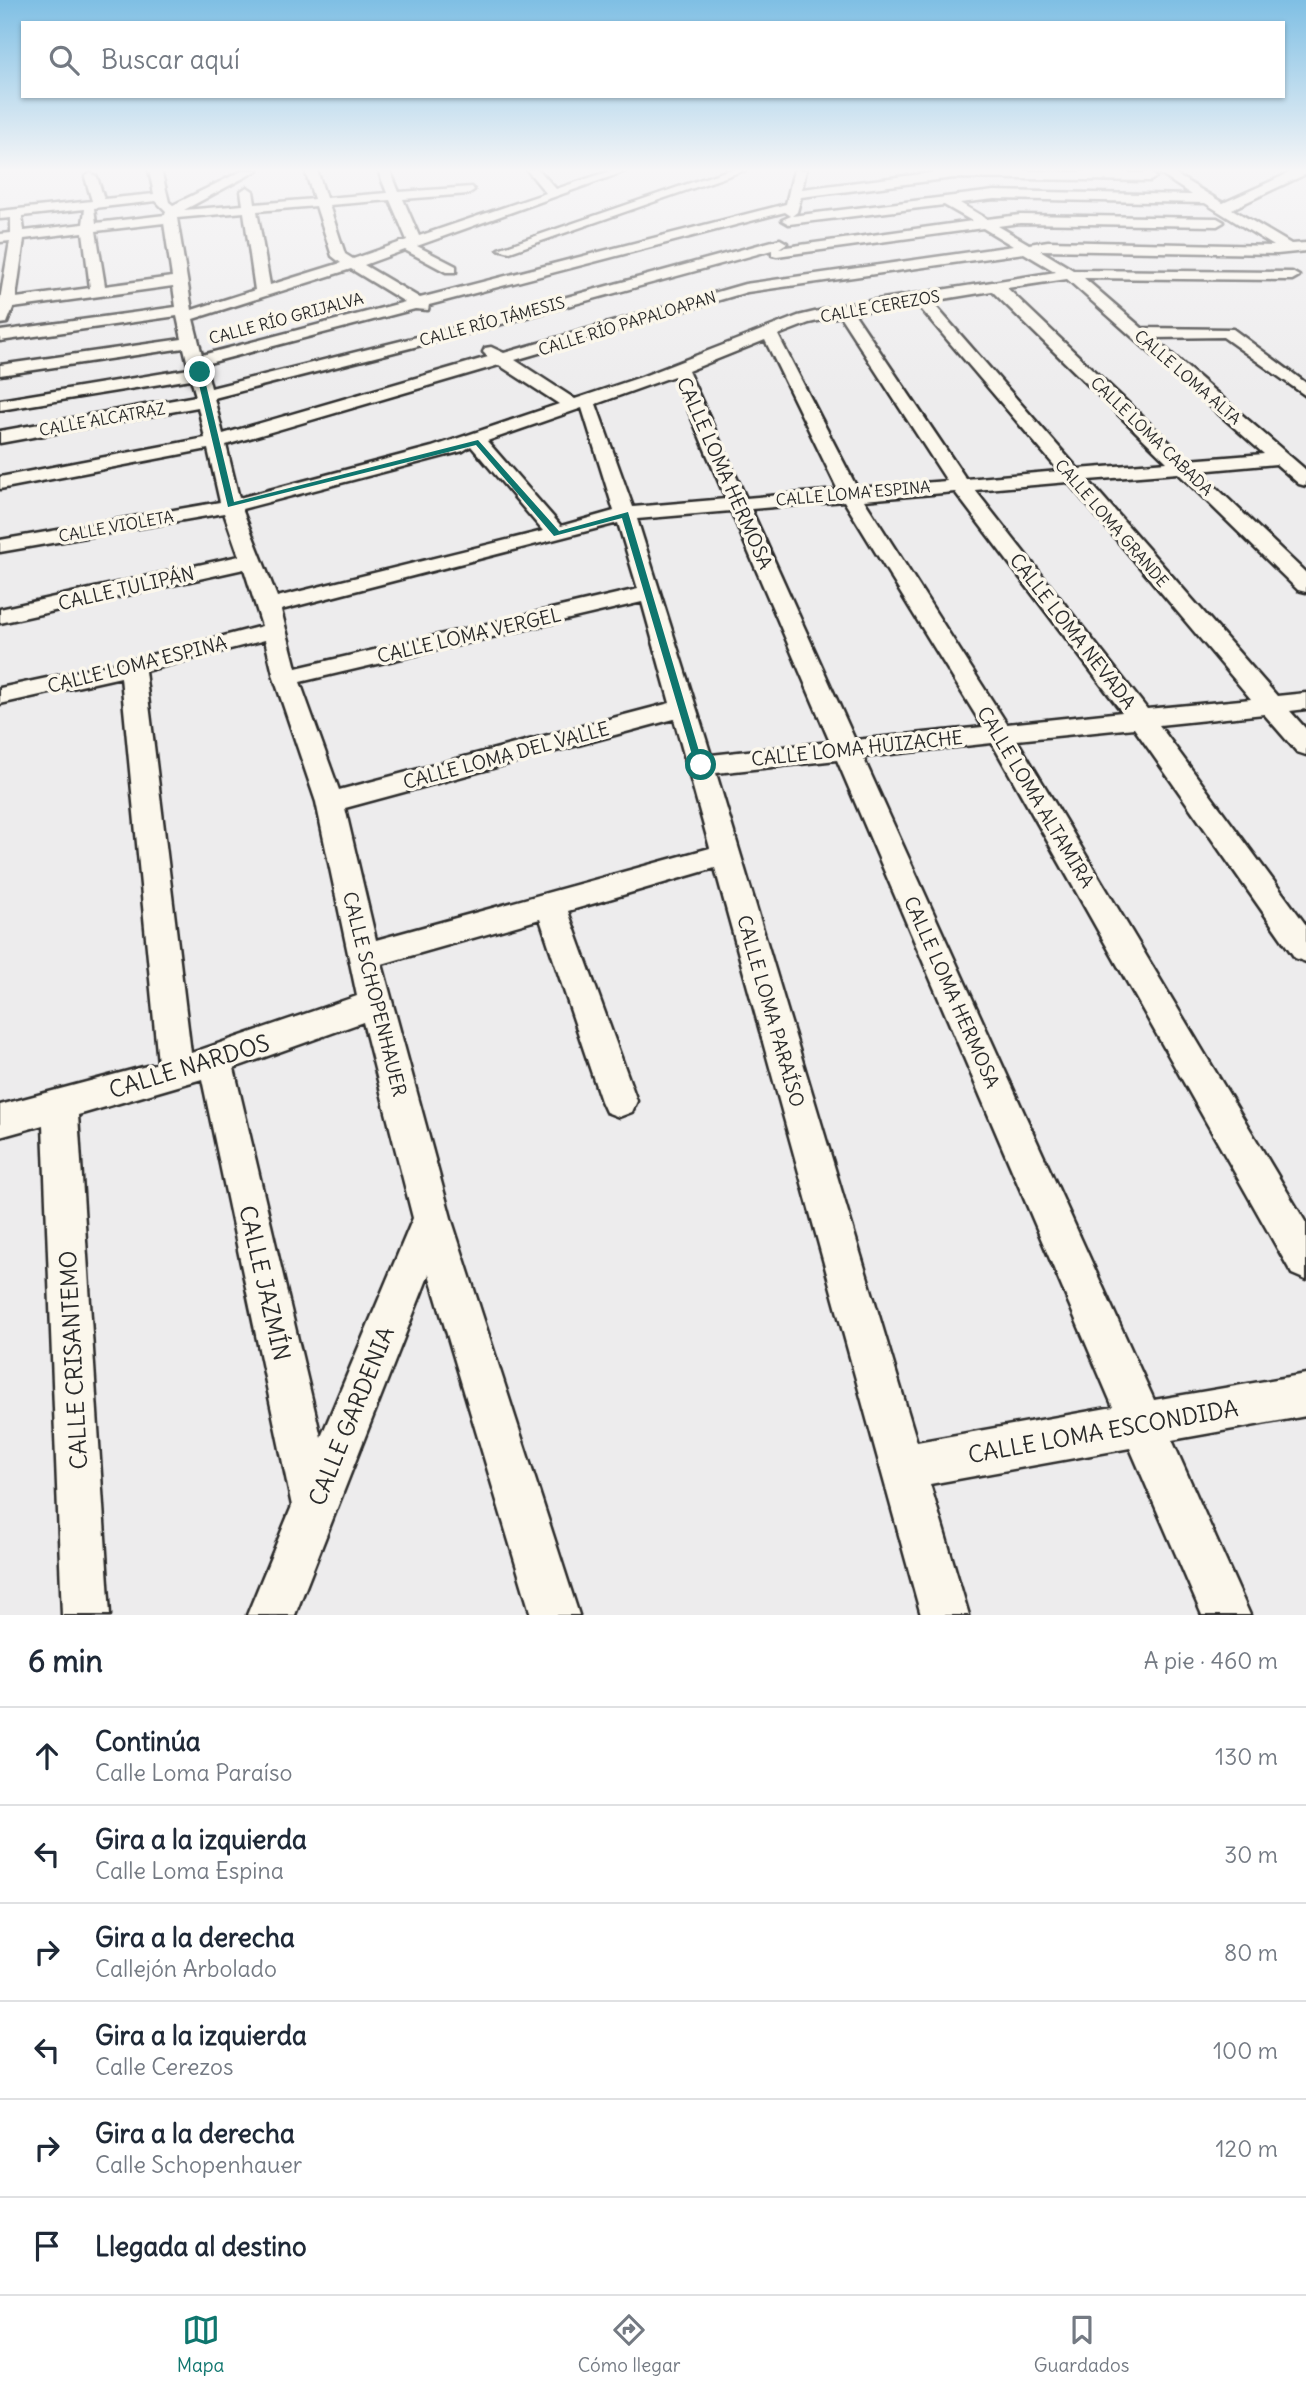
<!DOCTYPE html>
<html lang="es">
<head>
<meta charset="utf-8">
<style>
	:root { --surface:#fff; --page:#f2f2f3; --text:#1f2937; --muted:#747a83; --line:#e0e1e3; --accent:#0f766e }
	body { margin:0; font-family:Delius,sans-serif; background:var(--page); color:var(--text) }
	.stop { position:absolute; width:21px; height:21px; margin:-16px; border:5px solid #0f766e; border-radius:50%; background:#fff }
	.stop.end { background:#0f766e; border-color:#fff; box-shadow:0 2px 7px #0008 }
	.list { margin:0; padding:0; list-style:none }
	h2 { display:flex; justify-content:space-between; align-items:center; height:91px; margin:0; padding:0 28px; font-size:30px }
	h2 small { font-size:23px; font-weight:400; color:var(--muted) }
	.list li { display:grid; grid-template-columns:46px 1fr auto; gap:21px; align-items:center; box-sizing:border-box; height:98px; padding:0 28px; border-top:2px solid var(--line) }
	.list b { display:block; font-size:26px; white-space:nowrap }
	.list p { margin:0; font-size:23px; white-space:nowrap; color:var(--muted) }
	.list em { font-size:23px; font-style:normal; color:var(--muted) }
	.icon { flex:none; width:38px; height:38px; fill:none; stroke:currentColor; stroke-width:2; stroke-linecap:round; stroke-linejoin:round }
	.map { position:relative; flex:none; width:1306px; height:1615px; overflow:hidden }
	.search { position:absolute; background:var(--surface); box-shadow:0 2px 5px #0004; left:21px; right:21px; top:21px; height:77px; display:flex; align-items:center; gap:18px; box-sizing:border-box; padding:0 24px; border-radius:0px; color:var(--muted); font-size:26px }
	.sheet { height:679px; background:var(--surface) }
	nav { display:flex; justify-content:space-around; align-items:center; box-sizing:border-box; height:98px; border-top:2px solid var(--line); background:var(--surface); font-size:19px; color:var(--muted) }
	nav a { display:grid; justify-items:center; gap:4px }
	nav .on { color:var(--accent) }
	.map>svg:first-child { display:block }
	.lines { fill:none; stroke-linecap:round; stroke-linejoin:round }
	.minor-casing { stroke:#2b2b2b; stroke-width:5 }
	.minor { fill:#fbf7ec; fill-rule:evenodd }
	.route { fill:#0f766e }
	.labels { text-anchor:middle; dominant-baseline:central; stroke-width:7; stroke-linejoin:round; paint-order:stroke }
	.far-street-label { font-size:16px; fill:#2b2b2b; stroke:#fbf7ec }
	.street-label { font-size:19px; fill:#2b2b2b; stroke:#fbf7ec }
	.near-street-label { font-size:23px; fill:#2b2b2b; stroke:#fbf7ec }
</style>
</head>
<body>
<div class="map">
<svg width="1306" height="1615" viewBox="0 0 1306 1615">
	<rect width="100%" height="100%" fill="#edeced"/>
	<filter id="ink" filterUnits="userSpaceOnUse"><feTurbulence type="fractalNoise" baseFrequency=".0143" numOctaves="2"/><feDisplacementMap in="SourceGraphic" scale="14" xChannelSelector="R" yChannelSelector="G"/><feConvolveMatrix kernelMatrix="1 2 1 2 8 2 1 2 1" color-interpolation-filters="sRGB"/></filter>
	<g filter="url(#ink)">
		<g class="lines">
			<g class="minor-casing">
				<path id="minor" d="M149,170H161L169,202L173,205L244,170H258L184,210L243,205L241,191L247,187L253,191L255,204L314,199L305,170H317L326,198L387,193L378,170H390L399,192L472,187L474,190L468,194L403,199L419,236L546,193L527,170H539L556,189L613,170H629L417,246L456,266V272H446L405,250L364,265L420,298L786,204L794,170H806L802,189L953,170L1150,173L1156,177L1150,181L953,178L801,197L797,212L792,216L994,191L1192,195L1154,170H1168L1223,203L1296,170H1306V174L1232,209L1291,244L1306,243V251L1277,254L1040,250L1073,270L1292,272L1299,276L1292,280L1084,278L1142,328L1233,329L1306,383V396L1223,337L1153,338L1306,470V486L1299,484L1276,464L1199,471L1306,573V592L1298,590L1178,473L1088,480L1277,696L1306,693V709L1290,711L1306,729V755L1297,752L1264,714L1159,725L1306,925V962L1295,958L1134,728L1017,740L1306,1223V1280L1292,1274L992,743L863,757L1154,1400L1306,1374V1416L1172,1440L1250,1615H1202L1130,1448L930,1484L969,1615H921L715,868L568,911L637,1101L632,1112L619,1117L606,1112L601,1101L540,919L382,964L451,1218L579,1615H531L429,1274L295,1615H247L292,1506L202,1079L78,1115L110,1615H62L43,1125L0,1137V1105L158,1063L121,677L0,704V688L132,660L262,626L244,569L0,623V609L239,556L224,513L0,552V540L220,502L208,449L0,489V477L205,438L198,407L0,443V431L196,396L191,379L0,410V400L189,369L184,348L0,375V365L182,339L177,316L0,341V331L176,307L173,286L13,308L7,323L0,324V300L10,241L0,242V234L11,233V218L0,219V211L92,201L85,177L91,173L97,177L104,199L154,194ZM994,199L1205,203L1274,246L1048,241L1029,244L998,226L1020,223L1217,226L1224,222L1217,218L1020,215L987,219L960,203ZM390,200L407,240L353,259L345,254L329,205ZM156,201L166,211L165,215L96,223L94,208ZM944,205L972,221L779,248L787,243L780,239L453,328L211,388L205,364L415,309L428,310L429,305L785,212L791,216L782,220L789,224ZM316,206L332,256L341,263L270,285L257,211ZM85,209L83,224L24,231L22,216ZM244,212L255,290L192,310L177,218ZM164,223L172,277L105,286L96,231ZM983,228L1013,246L745,284L504,353L491,347L485,348L483,352L488,357L223,434L214,398L465,334L772,250V255L777,256ZM83,232L90,288L16,298L24,239ZM1024,253L1056,272L844,305L798,316L641,377L575,399L515,360L747,292ZM351,269L405,302L202,355L193,319ZM1067,279L1264,454L1188,460L1007,288ZM992,291L1167,462L1078,469L931,301ZM916,303L1059,471L966,479L854,313ZM840,316L947,481L857,488L778,335L809,323ZM765,340L838,490L746,498L688,371ZM499,365L559,404L432,447L239,498L226,445ZM674,376L726,499L633,507L596,404ZM582,408L614,511L561,526L487,441ZM471,446L543,531L277,597L242,509L463,451ZM1068,482L1251,699L1147,709L975,490ZM955,492L1122,712L1007,724L864,500ZM844,501L983,727L855,740L751,509ZM731,511L830,742L711,755L637,519ZM618,523L638,589L296,668L281,610ZM642,602L670,703L339,790L300,682ZM265,640L274,678L316,802L357,996L191,1053L145,671ZM674,719L710,848L376,940L345,808ZM837,760L1113,1407L917,1442L716,773ZM363,1022L413,1218L321,1437L234,1068Z
					M728,170H745L510,252L498,249Z"/>
			</g>
			<use href="#minor" class="minor"/>
		</g>
	</g>
	<linearGradient id="sky" x2="0" y2="1"><stop stop-color="#7fbfe4"/><stop offset="0.43" stop-color="#f7f6f7"/><stop offset="1" stop-color="#f7f6f7" stop-opacity="0"/></linearGradient>
	<rect width="1306" height="396" fill="url(#sky)"/>
	<path class="route" d="M200,370L203,372L234,502L478,440L559,531L628,512L704,768L695,765L622,518L554,536L476,445L228,507L196,372Z"/>
	<g class="labels">
		<g class="far-street-label">
			<text transform="translate(880 306) rotate(-10)">CALLE CEREZOS</text>
			<text transform="translate(286 318) rotate(-15)">CALLE RÍO GRIJALVA</text>
			<text transform="translate(492 321) rotate(-15)">CALLE RÍO TÁMESIS</text>
			<text transform="translate(627 323) rotate(-17)">CALLE RÍO PAPALOAPAN</text>
			<text transform="translate(1188 377) rotate(41)">CALLE LOMA ALTA</text>
			<text transform="translate(102 419) rotate(-10)">CALLE ALCATRAZ</text>
			<text transform="translate(1152 436) rotate(44)">CALLE LOMA CABADA</text>
			<text transform="translate(853 493) rotate(-5)">CALLE LOMA ESPINA</text>
			<text transform="translate(1112 523) rotate(49)">CALLE LOMA GRANDE</text>
			<text transform="translate(116 526) rotate(-10)">CALLE VIOLETA</text>
		</g>
		<g class="street-label">
			<text transform="translate(725 473) rotate(66)">CALLE LOMA HERMOSA</text>
			<text transform="translate(126 588) rotate(-13)">CALLE TULIPÁN</text>
			<text transform="translate(1073 631) rotate(52)">CALLE LOMA NEVADA</text>
			<text transform="translate(469 635) rotate(-13)">CALLE LOMA VERGEL</text>
			<text transform="translate(137 664) rotate(-14)">CALLE LOMA ESPINA</text>
			<text transform="translate(857 748) rotate(-6)">CALLE LOMA HUIZACHE</text>
			<text transform="translate(506 755) rotate(-15)">CALLE LOMA DEL VALLE</text>
			<text transform="translate(1036 797) rotate(59)">CALLE LOMA ALTAMIRA</text>
			<text transform="translate(952 992) rotate(66)">CALLE LOMA HERMOSA</text>
			<text transform="translate(375 994) rotate(76)">CALLE SCHOPENHAUER</text>
			<text transform="translate(771 1011) rotate(74)">CALLE LOMA PARAÍSO</text>
		</g>
		<g class="near-street-label">
			<text transform="translate(189 1066) rotate(-17)">CALLE NARDOS</text>
			<text transform="translate(265 1283) rotate(77)">CALLE JAZMÍN</text>
			<text transform="translate(73 1360) rotate(-93)">CALLE CRISANTEMO</text>
			<text transform="translate(351 1416) rotate(-68)">CALLE GARDENIA</text>
			<text transform="translate(1103 1431) rotate(-10)">CALLE LOMA ESCONDIDA</text>
		</g>
	</g>
</svg>
<div class="stop" style="left:701px;top:765px"></div>
<div class="stop end" style="left:200px;top:372px"></div>
<div class="search"><svg class="icon" aria-label="search" viewBox="0 0 24 24"><circle cx="10" cy="10" r="6"/><path d="M15 15l6 6"/></svg>Buscar aquí</div>
</div>
<section class="sheet">
<h2>6 min<small>A pie · 460 m</small></h2>
<ul class="list">
<li><svg class="icon" aria-label="ahead" viewBox="0 0 24 24"><path d="M12 20V5M6 11l6-6 6 6"/></svg><div><b>Continúa</b><p>Calle Loma Paraíso</p></div><em>130 m</em></li>
<li><svg class="icon" aria-label="left" viewBox="0 0 24 24"><path d="M17 20v-9H6M10 6l-5 5 5 5"/></svg><div><b>Gira a la izquierda</b><p>Calle Loma Espina</p></div><em>30 m</em></li>
<li><svg class="icon" aria-label="right" viewBox="0 0 24 24"><path d="M7 20v-9h11M14 6l5 5-5 5"/></svg><div><b>Gira a la derecha</b><p>Callejón Arbolado</p></div><em>80 m</em></li>
<li><svg class="icon" aria-label="left" viewBox="0 0 24 24"><path d="M17 20v-9H6M10 6l-5 5 5 5"/></svg><div><b>Gira a la izquierda</b><p>Calle Cerezos</p></div><em>100 m</em></li>
<li><svg class="icon" aria-label="right" viewBox="0 0 24 24"><path d="M7 20v-9h11M14 6l5 5-5 5"/></svg><div><b>Gira a la derecha</b><p>Calle Schopenhauer</p></div><em>120 m</em></li>
<li><svg class="icon" aria-label="arrive" viewBox="0 0 24 24"><path d="M6 21V4h12l-3 4 3 4H6"/></svg><div><b>Llegada al destino</b></div></li>
</ul>
</section>
<nav>
<a class="on"><svg class="icon" aria-label="map" viewBox="0 0 24 24"><path d="M3 6l6-2 6 2 6-2v14l-6 2-6-2-6 2zM9 4v14M15 6v14"/></svg>Mapa</a>
<a><svg class="icon" aria-label="directions" viewBox="0 0 24 24"><path d="M12 3l9 9-9 9-9-9zM9 14v-3h6M13 9l2 2-2 2"/></svg>Cómo llegar</a>
<a><svg class="icon" aria-label="saved" viewBox="0 0 24 24"><path d="M7 4h10v16l-5-4-5 4z"/></svg>Guardados</a>
</nav>
</body>
</html>
